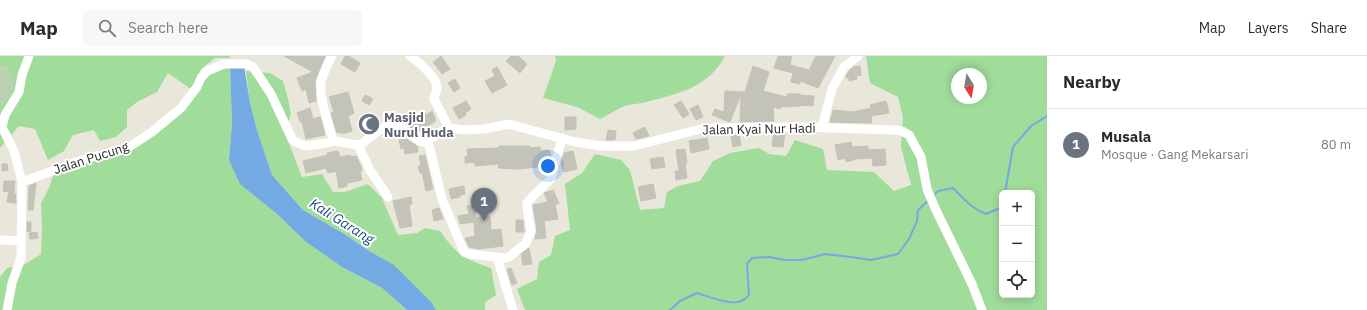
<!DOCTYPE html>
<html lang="en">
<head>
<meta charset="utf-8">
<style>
	:root { --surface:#fff; --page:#f7f7f7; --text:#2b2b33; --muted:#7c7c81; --line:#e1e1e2; --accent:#1a73e8 }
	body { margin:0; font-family:"IBM Plex Sans",sans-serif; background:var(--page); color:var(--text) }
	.controls { position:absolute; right:12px; bottom:12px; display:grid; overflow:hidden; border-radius:6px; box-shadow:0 2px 10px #0003 }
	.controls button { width:36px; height:36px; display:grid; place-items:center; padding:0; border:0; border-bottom:1px solid var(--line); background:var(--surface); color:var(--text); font:20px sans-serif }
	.compass { position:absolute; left:951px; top:12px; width:36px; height:36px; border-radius:50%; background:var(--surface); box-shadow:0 2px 10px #0003; rotate:169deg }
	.you { position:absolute; left:548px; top:110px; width:14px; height:14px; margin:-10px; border:3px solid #fff; border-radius:50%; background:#1a73e8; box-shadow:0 0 0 6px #1a73e833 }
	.badge { display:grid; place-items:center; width:26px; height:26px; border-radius:50%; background:var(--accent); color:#fff; font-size:13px; font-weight:700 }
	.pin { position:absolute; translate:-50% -33px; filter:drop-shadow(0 1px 2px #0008) }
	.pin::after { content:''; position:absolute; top:21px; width:14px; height:12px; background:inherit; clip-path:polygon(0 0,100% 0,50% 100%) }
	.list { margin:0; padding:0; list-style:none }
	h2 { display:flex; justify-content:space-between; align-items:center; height:52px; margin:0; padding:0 16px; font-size:17px }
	h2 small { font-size:13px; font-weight:400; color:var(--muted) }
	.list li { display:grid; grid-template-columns:26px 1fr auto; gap:12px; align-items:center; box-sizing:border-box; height:72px; padding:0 16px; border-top:1px solid var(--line) }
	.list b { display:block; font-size:15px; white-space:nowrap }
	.list p { margin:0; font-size:13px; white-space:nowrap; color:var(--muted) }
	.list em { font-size:13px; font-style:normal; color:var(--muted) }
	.icon { flex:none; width:22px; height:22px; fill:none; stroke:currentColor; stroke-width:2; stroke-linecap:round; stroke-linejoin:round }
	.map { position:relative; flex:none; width:1047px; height:254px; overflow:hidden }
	header { display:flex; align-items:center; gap:24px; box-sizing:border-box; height:56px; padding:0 20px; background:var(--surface); border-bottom:1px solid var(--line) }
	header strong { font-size:19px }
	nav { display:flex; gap:22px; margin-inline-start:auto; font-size:14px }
	.search { width:280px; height:36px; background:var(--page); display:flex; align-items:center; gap:10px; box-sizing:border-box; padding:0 14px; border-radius:6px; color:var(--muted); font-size:15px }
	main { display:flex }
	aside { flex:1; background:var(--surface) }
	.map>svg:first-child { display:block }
	.green { fill:#a0dc9a; fill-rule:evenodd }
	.cemetery { fill:#bad2b3 }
	.water { fill:#74aae4 }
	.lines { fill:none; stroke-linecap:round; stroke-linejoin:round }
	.stream { stroke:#74aae4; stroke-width:2 }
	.building { fill:#c4c3ba; stroke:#c4c2b4 }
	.minor { stroke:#fff; stroke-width:9 }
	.labels { text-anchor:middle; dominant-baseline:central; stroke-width:4; stroke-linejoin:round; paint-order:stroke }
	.worship-label { font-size:13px; font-weight:bold; fill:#5b616d; stroke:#fff; text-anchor:start }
	.street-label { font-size:13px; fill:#282828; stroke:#fff }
	.water-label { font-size:14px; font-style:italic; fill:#17468c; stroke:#fff }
</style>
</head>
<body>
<header>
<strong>Map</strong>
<div class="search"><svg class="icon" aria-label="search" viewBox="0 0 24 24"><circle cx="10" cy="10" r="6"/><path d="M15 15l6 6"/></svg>Search here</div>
<nav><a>Map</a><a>Layers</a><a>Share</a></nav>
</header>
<main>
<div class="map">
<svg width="1047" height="254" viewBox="0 0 1047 254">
	<rect width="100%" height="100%" fill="#e9e7da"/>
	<path class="green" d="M0,0H230V2H215L201,13L192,34L168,17L157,36L137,46L127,54V71L116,81L100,85L94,74L73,79L64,95L48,104L35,73L19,70L0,92V51L9,13L0,10Z
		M555,0H725C709,31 678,38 646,46C639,48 631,48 625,50C617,53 608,59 600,63L577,51L543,42L556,5Z
		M866,0H1047V254H526L524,252L517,233L537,223L539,206L551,199L555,180L570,174L565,128L582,117L595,98L621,104L630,114L640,154L664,152L667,136L678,130L700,125L713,105L730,97L759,92L769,98L786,100L795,84L823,93L827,114L874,116L894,135L911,129L901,91L903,62L898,41L870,27ZM957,18H981V42H957ZM1002,137H1032V239H1002Z
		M230,10L232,68L229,104L276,157L306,186L342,211L382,232L407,254H0V221L7,212L24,209L41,198L42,173L41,147L49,132L53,120L85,105L127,96L180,56L206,15Z
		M246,15L270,17L283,25L288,43L291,58L285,77L302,121L322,118L333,136H345L368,128L382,142L398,179L417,177L425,172L440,175C457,199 464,203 491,212L496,239L485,246V254H436L432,247L369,195L346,179L303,154L272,119L257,74L250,47Z"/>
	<path class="cemetery" d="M0,10L9,13C19,31 12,37 0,51Z"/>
	<path class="water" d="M230,10H244L250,47L257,74L272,119L303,154L346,179L369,195L394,209L432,247L436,254H407L382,232L342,211L306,186L276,157L240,128L229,104L232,68Z"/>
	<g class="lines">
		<path class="stream" d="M1005,137L1013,91L1031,70L1047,60
			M933,140L938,135L953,132C963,142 972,153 986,158L1000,152L1002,147
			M670,254L680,245L697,237C707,240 731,250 741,245C744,244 747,241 749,239L747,208L752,202L769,201L785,204H802L825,198L851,201L871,204L898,198L909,183L917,165L918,154L929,144"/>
	</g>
	<path class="building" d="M284,0H325L315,25L316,45L309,47L306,33L302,35L297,22L313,16Z
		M345,0H349L360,7L355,16L341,8Z
		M441,0L450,13L442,18L433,6Z
		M511,0H518L527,8L520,17L506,5Z
		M778,0H792L790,9L809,14L816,0H835L818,32L800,25V28L791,26L793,17L774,12Z
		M753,10L769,16L763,35L787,41V38H800V39L814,40L813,50L800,49L801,50L780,51V53L773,51L774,65L740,66L741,38L730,66L712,59L715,53L724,56L725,35L745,36Z
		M860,10L861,19L856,20L857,23L849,25V21L846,22V20L849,15L853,11Z
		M497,11L507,29L492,37L485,25L495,20L492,14Z
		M455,23L460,32L454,36L448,27Z
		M348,36L354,57L348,60L352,75L341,78V76L337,77L331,57L334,56L329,41Z
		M365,39L373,43L369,49L362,45Z
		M466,45L471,53L465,57L466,59L459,63L453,52Z
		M681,45L689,58L683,62L674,49Z
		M886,45L889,57L871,60L872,67L830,66L833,54L853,56L871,52L870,49Z
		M698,49L703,61L696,64L690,53Z
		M310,52L313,63L320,61L325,79L306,83L302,66H300L297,57Z
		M432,55L436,65L429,69L430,71L417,76L407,69L405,63L424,56L426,59Z
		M365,60L377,66L375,70L369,75L360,70Z
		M565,61H576V73L565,74Z
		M645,71L649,80L636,83L633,77Z
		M608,74L616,75L615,84H606Z
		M774,77L785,78L783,91L772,90Z
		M739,79L741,89L733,91L731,80Z
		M707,82L709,93L691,97L689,85Z
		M406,83L417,90L418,96L405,98L404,92L401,93L399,84Z
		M851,86L852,91L868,90V94L885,93L886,109L873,110L872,102L854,103V104L846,106L845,102L838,104L835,89Z
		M499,90H530V92L540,91L541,95L549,94L551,100L548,110L518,113L498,112L499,108L475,110V106L465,107V101L468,100L467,93L499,92Z
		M685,93L687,107H685L687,122L676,124L675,115H679L676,94Z
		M338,95L340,101L350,99L351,101L356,100L361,110L362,115H360L362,124L347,127V130L339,132L336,115L328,117L326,112L306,117L303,105L328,99L327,97Z
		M573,95L577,113L564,116L561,108L564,97Z
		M425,99L433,133L426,135L422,116L420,117L418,110L421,109L419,100Z
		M663,101L665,111L652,113L650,103Z
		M2,108H7L8,114L2,115Z
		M4,125H15L14,137L16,138L15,143H16V147L7,146L9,136L3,135Z
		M36,127L33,154H28L29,130Z
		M653,128L656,142L641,145L638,131Z
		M464,130L465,138L460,139V141L451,143L449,133Z
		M553,134L559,147L555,149L558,163L544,165L546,182L535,183L537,174L533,149L548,146L544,137Z
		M411,141L412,148L409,149L412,170L400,172L393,145Z
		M474,149L476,162L490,160L491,174L501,173L503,190L479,193L469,191L465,182L475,180L474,166L460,168L458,160L469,158L467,150Z
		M439,152L443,163L434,165L432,154Z
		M516,164H523L524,176H516Z
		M27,166H31V175L27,176Z
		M37,176L38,182L30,183L29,177Z
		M529,192L532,208L523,209L521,198Z
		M511,212L517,227L512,229L507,213Z"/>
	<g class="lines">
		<path class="minor" d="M332,0C328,8 323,17 321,26C319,43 329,68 333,85
			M410,0C418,5 437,22 437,31C437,36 434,38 434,43L449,72
			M822,72L832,33L844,11L858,0
			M428,85L442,143L464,196L469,198L506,202L509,201L526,187L531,175L527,152V147L534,139L551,123L562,82
			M358,89L370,114L388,141
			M22,126L85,103L126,93L152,76L181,52L197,31L201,22L207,15L224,8H247L253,11L271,38L292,83L294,85L305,90L327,87L333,85L358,89L363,87L378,75L389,69L403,73L419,85L424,86L428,85L440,76L449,72L465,74L484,73L509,68L575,86L602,90H634L701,73L714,72L801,71L895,74L902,75L909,79L921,101L927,133L935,152L972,228L982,254
			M0,184L21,185
			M497,201L513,254
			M7,254L12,227L21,202L22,126L14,95L2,71L5,59L19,36L22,19L29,0"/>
	</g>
	<defs>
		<g id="mosque-disc" transform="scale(1.15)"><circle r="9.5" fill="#6b7280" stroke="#fff"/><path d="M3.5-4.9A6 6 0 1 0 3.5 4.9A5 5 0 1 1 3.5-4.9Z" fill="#fff"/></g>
	</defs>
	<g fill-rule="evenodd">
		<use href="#mosque-disc" x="369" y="68"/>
	</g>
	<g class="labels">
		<g class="worship-label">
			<text x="384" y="61">Masjid<tspan x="384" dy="15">Nurul Huda</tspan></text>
		</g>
		<g class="street-label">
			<text transform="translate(759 73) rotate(-1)">Jalan Kyai Nur Hadi</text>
			<text transform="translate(91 102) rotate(-18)">Jalan Pucung</text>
		</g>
		<g class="water-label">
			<text transform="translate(342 165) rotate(32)">Kali Garang</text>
		</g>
	</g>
</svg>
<div class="controls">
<button>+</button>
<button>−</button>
<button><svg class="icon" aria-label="locate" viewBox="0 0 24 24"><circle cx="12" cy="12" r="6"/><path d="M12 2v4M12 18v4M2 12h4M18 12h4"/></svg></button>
</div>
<svg class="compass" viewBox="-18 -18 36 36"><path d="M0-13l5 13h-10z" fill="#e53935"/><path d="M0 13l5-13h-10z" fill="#7c7c81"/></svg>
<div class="you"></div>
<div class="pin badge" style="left:484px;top:165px;background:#6b7280">1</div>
</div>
<aside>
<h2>Nearby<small></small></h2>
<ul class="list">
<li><span class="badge" style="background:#6b7280">1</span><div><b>Musala</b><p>Mosque · Gang Mekarsari</p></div><em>80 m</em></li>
</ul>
</aside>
</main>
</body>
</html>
